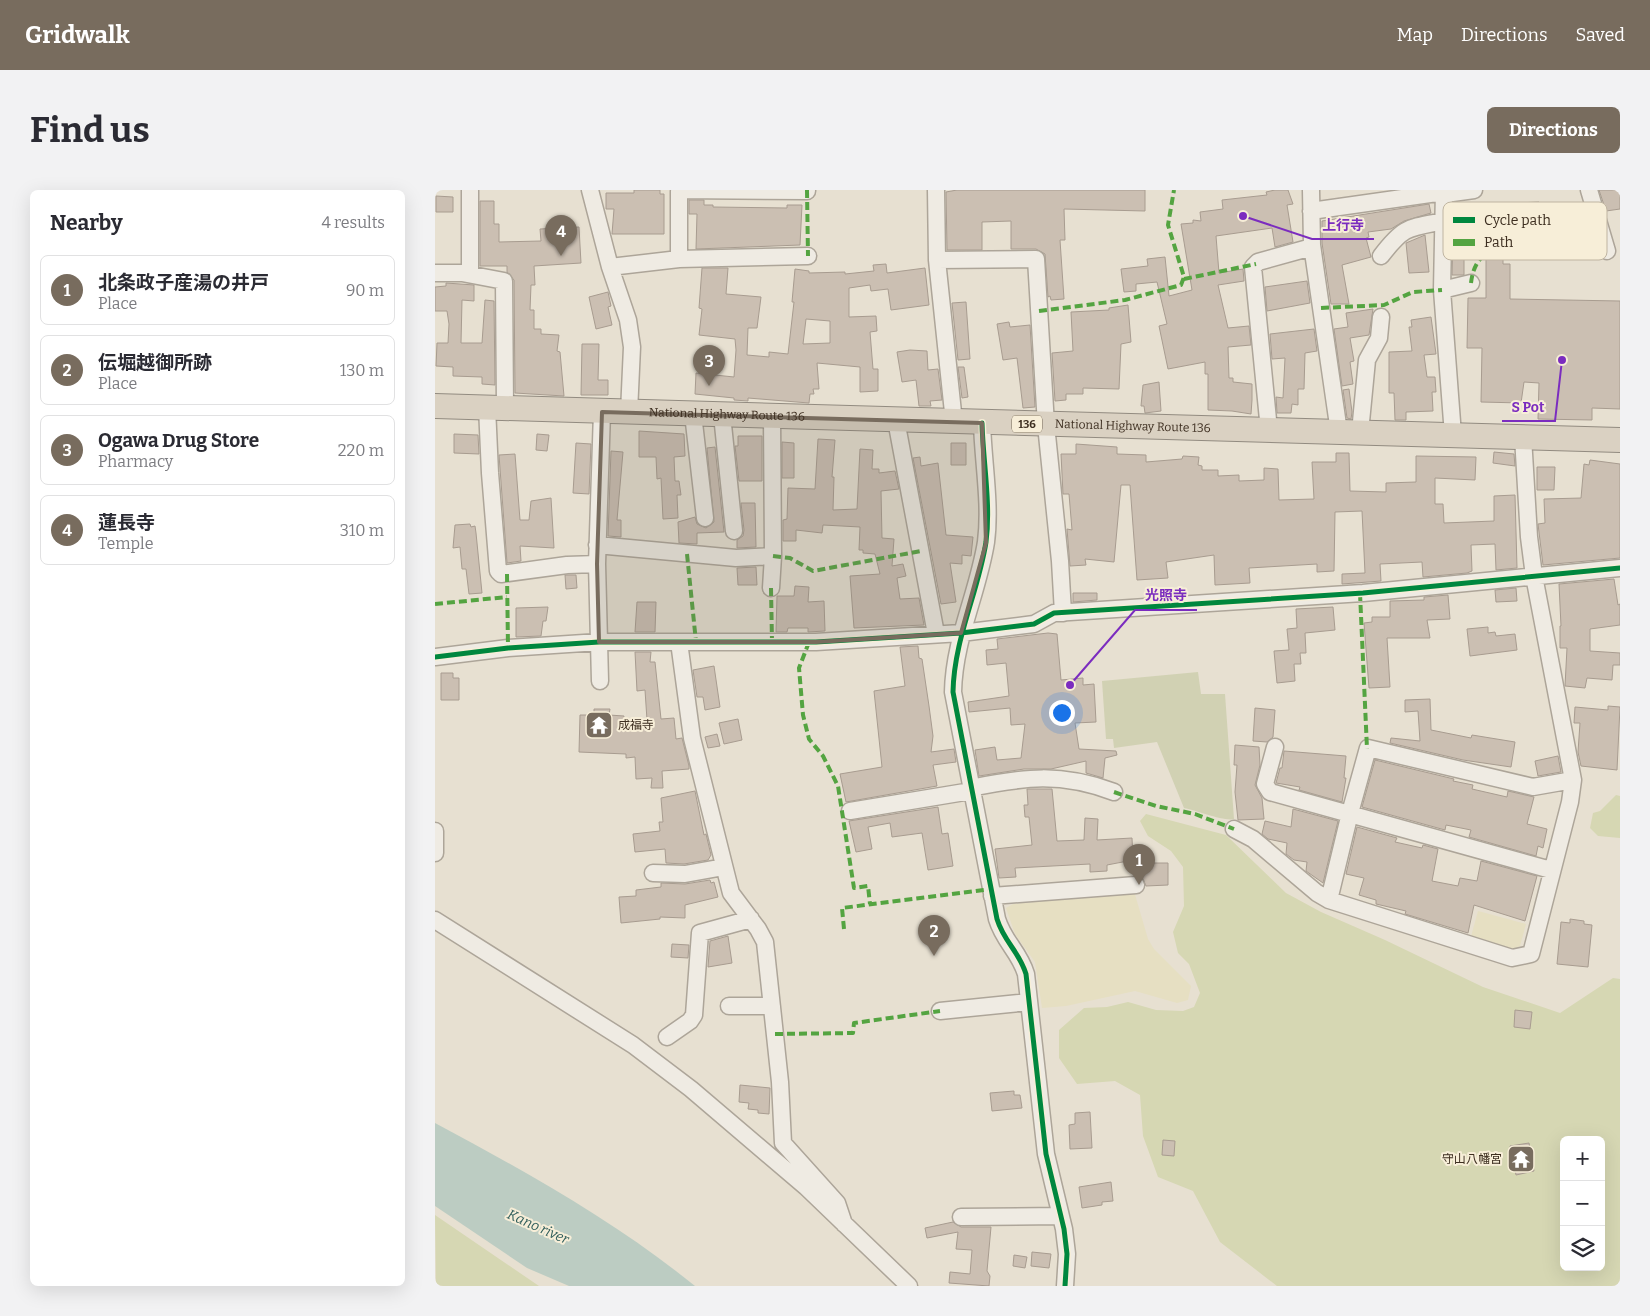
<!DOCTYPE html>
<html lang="en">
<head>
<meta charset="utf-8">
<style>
	:root { --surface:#fff; --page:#f2f2f3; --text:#2b2b33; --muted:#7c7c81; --line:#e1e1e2; --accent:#786c5e }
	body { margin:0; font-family:Bitter,"Noto Sans JP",serif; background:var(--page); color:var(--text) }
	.controls { position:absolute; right:15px; bottom:15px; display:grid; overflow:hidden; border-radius:8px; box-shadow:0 5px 20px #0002 }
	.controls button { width:45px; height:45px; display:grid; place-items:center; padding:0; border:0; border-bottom:1px solid var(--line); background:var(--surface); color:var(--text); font:25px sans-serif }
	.you { position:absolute; left:626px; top:522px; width:18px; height:18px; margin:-12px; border:4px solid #fff; border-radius:50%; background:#1a73e8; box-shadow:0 0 0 8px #1a73e833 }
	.badge { display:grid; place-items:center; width:32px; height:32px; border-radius:50%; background:var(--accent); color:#fff; font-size:16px; font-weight:700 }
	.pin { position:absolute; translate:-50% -41px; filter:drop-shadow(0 1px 2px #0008) }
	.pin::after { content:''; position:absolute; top:26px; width:18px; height:15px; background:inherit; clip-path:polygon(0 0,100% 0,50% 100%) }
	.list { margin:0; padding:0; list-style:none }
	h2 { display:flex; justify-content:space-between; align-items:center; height:65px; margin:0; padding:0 20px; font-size:21px }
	h2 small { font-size:16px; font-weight:400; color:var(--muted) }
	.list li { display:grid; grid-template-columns:32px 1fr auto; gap:15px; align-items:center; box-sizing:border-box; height:70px; margin:0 10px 10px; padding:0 10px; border:1px solid var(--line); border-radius:8px }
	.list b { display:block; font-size:19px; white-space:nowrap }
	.list p { margin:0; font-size:16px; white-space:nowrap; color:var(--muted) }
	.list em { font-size:16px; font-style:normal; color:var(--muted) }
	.icon { flex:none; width:28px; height:28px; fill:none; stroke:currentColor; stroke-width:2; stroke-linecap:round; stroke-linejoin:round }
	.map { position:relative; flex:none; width:1185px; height:1096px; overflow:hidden; border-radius:8px }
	header { display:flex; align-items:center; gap:30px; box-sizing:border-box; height:70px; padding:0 25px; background:var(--accent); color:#fff }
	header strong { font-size:24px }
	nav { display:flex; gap:28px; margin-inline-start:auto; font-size:18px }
	.intro { display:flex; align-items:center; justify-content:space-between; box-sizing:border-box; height:120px; padding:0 30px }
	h1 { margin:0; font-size:35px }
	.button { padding:12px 22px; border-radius:8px; background:var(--accent); color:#fff; font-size:18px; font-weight:700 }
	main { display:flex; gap:30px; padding:0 30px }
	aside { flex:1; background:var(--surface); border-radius:8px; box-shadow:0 5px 20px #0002 }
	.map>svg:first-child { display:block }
	.farmland { fill:#e6dfc2 }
	.green { fill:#d6d7b3; fill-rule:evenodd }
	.cemetery { fill:#d1d1b3 }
	.water { fill:#bcccc2 }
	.building { fill:#cbbfb2; stroke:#a89c90; fill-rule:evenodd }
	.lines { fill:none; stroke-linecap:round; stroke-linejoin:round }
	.minor-casing { stroke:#ada599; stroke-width:19 }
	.highway-casing { stroke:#928b80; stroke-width:26 }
	.minor { stroke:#efebe3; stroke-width:16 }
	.highway { stroke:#dad1c2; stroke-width:24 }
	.quiet { stroke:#54a441; stroke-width:4; stroke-dasharray:8 4; stroke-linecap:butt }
	.cycleway-casing { stroke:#f7eed8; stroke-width:8 }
	.cycleway { stroke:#00873e; stroke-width:5 }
	.marked { fill:#786c5e; fill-opacity:0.2; stroke:#786c5e; stroke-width:4; stroke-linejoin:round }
	.labels { text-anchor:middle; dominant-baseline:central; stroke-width:4; stroke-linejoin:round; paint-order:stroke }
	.shield { fill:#f7eed8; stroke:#756857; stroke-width:1 }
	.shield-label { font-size:11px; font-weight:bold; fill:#3d2e20 }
	.street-label { font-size:12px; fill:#3d2e20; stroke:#f7eed8 }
	.poi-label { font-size:12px; fill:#3d2e20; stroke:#f7eed8; text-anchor:start }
	.water-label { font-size:14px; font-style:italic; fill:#2f5d5a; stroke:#f7eed8 }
	.key { fill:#f7eed8; stroke:#bfb4a1; stroke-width:1 }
	.key-label { font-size:14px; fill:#3d2e20 }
	.leader { fill:none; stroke:#7b2cbf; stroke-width:2 }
	.callout-dot { fill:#7b2cbf; stroke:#f7eed8; stroke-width:2 }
	.callout-label { font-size:14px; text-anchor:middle; font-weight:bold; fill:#7b2cbf; stroke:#f7eed8; stroke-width:4; stroke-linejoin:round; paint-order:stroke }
</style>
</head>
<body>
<header>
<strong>Gridwalk</strong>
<nav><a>Map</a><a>Directions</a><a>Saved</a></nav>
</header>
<div class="intro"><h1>Find us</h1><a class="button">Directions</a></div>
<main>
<aside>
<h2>Nearby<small>4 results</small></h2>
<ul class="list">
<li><span class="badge">1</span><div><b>北条政子産湯の井戸</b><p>Place</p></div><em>90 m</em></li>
<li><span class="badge">2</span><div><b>伝堀越御所跡</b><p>Place</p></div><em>130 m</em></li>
<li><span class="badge">3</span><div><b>Ogawa Drug Store</b><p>Pharmacy</p></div><em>220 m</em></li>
<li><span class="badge">4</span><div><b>蓮長寺</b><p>Temple</p></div><em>310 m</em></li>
</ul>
</aside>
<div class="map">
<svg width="1185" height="1096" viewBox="0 0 1185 1096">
	<rect width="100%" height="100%" fill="#e7e0d1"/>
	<path class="farmland" d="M699,701L713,749L719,759L756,796L753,810L742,813L700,801L631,816L607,818L600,772L580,744L571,718L578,714Z
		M1043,721L1091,734L1085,756L1074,761L1035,750Z"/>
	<path class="green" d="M1181,605L1185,606V648L1163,646L1155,638L1158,623L1165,621Z
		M711,624L791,645L851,703L886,722L950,750L1048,797L1125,823L1178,788L1185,789V1096H842L785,1052L758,1001L723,987L708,946L705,905L680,891L642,894L624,868V840L649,818L672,817L693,812L721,820L748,821L759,817L765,803L754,774L743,763L738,742L749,716L748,677L736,661L713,646L705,631ZM1129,950H1166V1077H1129Z
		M0,1025L104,1096H1Z"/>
	<path class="cemetery" d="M763,482L766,504H790L799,629C790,632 761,620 749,618L722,552L679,558L678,549H671L667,491Z"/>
	<path class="water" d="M0,933C90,981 181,1032 260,1096H134L92,1078L0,1016Z"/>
	<path class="building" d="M199,0H225V4H229V44H177L179,19H171V3H199Z
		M522,0H710V21L629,19L630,50H625L629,109L616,110L615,106L613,107L610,64L601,59H576V31L547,32V60H512L511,2Z
		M840,0H853L858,14L852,15L858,52L840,57L837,38L781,46L784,83L808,79L809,91L783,95L793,138L814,136L816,155L793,157L794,188H798V192L817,194V210L816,224L797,221L773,220V184H770V172L733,179L724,136L732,134L722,92L701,94V101L689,102L686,79L713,76L712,69L730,67L734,106L757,100L746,34L758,33V30L766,31L765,22L788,19L787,10L832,5L831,2Z
		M1164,0H1185V19L1171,21Z
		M1,6L18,7V22H1Z
		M254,10H269V15H278V17L352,18V15H367L365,55L261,59L262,24H254Z
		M45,11H59V34H64V52L106,51L105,39L144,37L146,73L99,76L100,95H96L95,120H99V139H106V144L124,145L122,161L125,162L129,206L80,203L79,90L72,82V76H45Z
		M1104,12L1105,49L1082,50V13Z
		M994,14L996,23L969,31L956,39L933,42L934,47L931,48L936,67L907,75L914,114H896L887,53V31Z
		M1019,14H1030L1029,45L1035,46L1034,63H1029V85H1017Z
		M990,45L994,82L974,83L971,53Z
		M1051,68H1068V74H1075V109L1185,111V219L1157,218V230L1103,229L1104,193L1089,192L1086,213L1046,212L1047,158H1032L1033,108H1051Z
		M451,74L452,83L490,78L494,115L456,120L453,99L436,101L435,95L414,98V127L441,126L442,141L435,142L438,179H443V201L425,202V177L382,173L384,199H378L379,204H375L374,213L313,208V211L299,210V208L260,204L261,183L299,187L301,160L300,149L264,145L267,119L264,118L267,78H293L291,104L326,107L322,138H313L312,165L334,167V162L353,164L359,112H357L360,79L374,81V83L410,82V84L439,81L438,75ZM371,129L395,131V153L368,154Z
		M872,91L875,113L832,121L830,97Z
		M11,93L39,95V111L27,110L26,153H47L50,110L59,111L60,195L47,194V187L18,186V177L1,176L2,153H13L14,134L12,121H0V97L11,96Z
		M173,102L176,116L173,117L177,135L161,139L154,107Z
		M531,112L535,169L523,170L517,113Z
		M693,115L696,152L686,154L684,199L648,198V204H631V210L620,211L617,163L638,161L636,122L674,120V118Z
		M938,119L934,145L915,148L919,171L915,172L918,194L907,196L899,139L913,137L911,123Z
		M996,127L1001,164L989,165L992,187H1000L1001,202H997L998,221L971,222V230H960L959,203H954V162L977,161L974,137H977L976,130Z
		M574,132L575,137L595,135L600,217L588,218L582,168L568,170L562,134Z
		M879,139L882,161L870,163L869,199H863V215L857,214L856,223H842L841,207L848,208L850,168L837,169L835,144Z
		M147,154H164L163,190H173V205H146Z
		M475,160L492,161L493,180L503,179L507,210L495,211L496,216H484L481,190L467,192L462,162Z
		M523,177H529L533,207L527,208Z
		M724,192L726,221L710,223L709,216H706L708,195Z
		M914,199L917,222L916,229L912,228L908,200Z
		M204,241L249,244L250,266L239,267L240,291H244L246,305H242L243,328L228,329L226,288L222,289L221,267H204Z
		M19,244L43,245L44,264L19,263Z
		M102,244L114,245L112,261L101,260Z
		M303,246H327V291H304L300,256H303Z
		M383,249L400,250L397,287H399L398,320L422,319L425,259L438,260L437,279H444V283L460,281L464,299L446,301L447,348L459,349L457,376L468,374L471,386L462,388L465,409L484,408L489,435L419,438L415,386L445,384L440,364L428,363V360H424L425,337L388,335L387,343L361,340V351H348V330L352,329L353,298L380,299Z
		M347,252L359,253V288H347Z
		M141,253L156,254L154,304L138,303Z
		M516,253H531V275H516Z
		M641,254L682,257V264L711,265V272L747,269L748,266L764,267L763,275L767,276V280H783V286L804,285V291L829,290V278L843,279L844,310L879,309L877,272H901V263H914L915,301L951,302V293L981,292V266L1041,267L1040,290L1000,288V314H1008L1009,333L1059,331V306L1080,305L1082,378L1061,380L1060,354L1036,355L1037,381L1032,383L988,387L987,372L945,374L946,391L907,394V384L930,383L927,321L900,322L899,381L882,382V374L814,378L815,393L780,395L779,365L731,372L733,388L702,390L695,295H686L679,372L650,369L651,375L635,376L632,339L637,340L634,304H628L626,264H641Z
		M280,257L289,342L262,343V354L244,353L243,332L260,327L262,334L271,338L279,332L272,258Z
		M176,261L188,262L182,330H186V347L173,346Z
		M1059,262L1079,264L1080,276L1058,273Z
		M80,264L85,330H94L96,311L116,308L119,358L85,356L86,371L72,373L64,265Z
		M485,267L486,276L503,273L511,345L538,347L536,366L527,365V374L515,373L521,412L506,414L478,268Z
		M1155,270L1185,274V368L1108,375L1103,334L1110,333L1109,309L1146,308L1149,274L1154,275Z
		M1102,277H1120L1119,300H1102Z
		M306,313H320L321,357L302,358V350L308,346L309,340Z
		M35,334L36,337L40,336L41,343L47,403L34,404L31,379H27L25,357L18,358L20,335Z
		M321,377L322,395H303L302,378Z
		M130,385H141L142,398L131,399Z
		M1179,389L1183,415L1185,414V435L1155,439V461L1185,463V475H1178L1177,490L1152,488L1150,498L1130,496L1132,458H1125V436H1126L1124,394Z
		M360,396L374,397L373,412L389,411L390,441L373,442V438H353L352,442H341L342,406H359Z
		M1081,398L1082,411L1061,412L1060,400Z
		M638,403H662V410L638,412Z
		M1013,405L1015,429L992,430L995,448H952L955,497L934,498L929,433L937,432V427H955V411L989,410V407Z
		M202,412H221L220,442H200Z
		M113,417L111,431H108L106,446L81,447V418Z
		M898,417L900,440L870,443L871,463H865L866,474H859L860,491L842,493L839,461L854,460L852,439L862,438L861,419Z
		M1053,437V443L1060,442L1061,446L1080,444L1082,460L1035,466L1032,439Z
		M613,443L622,444L626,490L648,488V495L659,494L661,532L640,533L644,559L681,561L682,565L670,568L668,588L651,583V571L616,579H589L544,586L540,560L560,557L562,570L586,568L590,534L576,535L575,518L534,522L533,512L574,506L571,473L552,475L551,460L563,459L562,449Z
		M483,456L484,468L487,469L494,516L498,546L496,562L519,559L521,572L498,575L502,596L411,612L405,584L447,577L439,501L470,496L465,457Z
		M200,462H216L215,472H220L226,529L239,528L241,549L247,548L254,576V579L227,581L228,598H216L217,588L201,589L200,567L191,568V564L144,562L145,525H159V519H175L174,525L189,526L188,533L212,530L210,500L202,501Z
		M279,476L285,517L270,520L268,507H262L258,480Z
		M6,483H18V488H24V510H6Z
		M995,509L996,540L1036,548L1037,545L1080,552L1076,577L1028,570L955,553L956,548L985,551L983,521L970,522V510Z
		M1173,516L1185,517L1182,580L1146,576L1143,562L1145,533H1139L1140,517L1173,520Z
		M820,518L840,520L838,547L832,552L818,551Z
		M303,529L307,550L289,554L284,533Z
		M282,544L285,556L273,558L270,547Z
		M800,555L824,557L825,575L820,595L827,608L829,629L803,630L800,602L802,575H799Z
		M849,561L911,566L909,588H911L907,612L864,600L865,597L841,593L845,578H847Z
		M1123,566L1126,582L1103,586L1100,571Z
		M940,570L1019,589L1018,591L1038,595L1037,599L1072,607L1073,601L1099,607L1092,634L1112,639L1108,658L1103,656L1101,666L1034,647L1036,640L1011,635L1010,640L927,617Z
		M592,599H617L622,651L649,650L650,628L663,629L662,650L697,648L698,670L672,675V681L655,682V674L580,678L581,687L564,688L560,659L597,655L594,627H590L589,615H593Z
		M260,601L269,645L271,644L276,665L273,670L249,674L231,673L230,659L200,662L198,644L225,641L224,632H228L226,608Z
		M503,617L507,644L513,643L518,676L493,680L487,643L457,647L455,633L433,637L437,659L421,662L414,631Z
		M858,619L903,631L888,693L871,681L872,672L859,670L851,664L852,653L833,649L827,644L830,631L856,637Z
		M922,637L962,648L960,652L987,658L988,655L1003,659L997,691L1023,696L1025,688L1042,691L1046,671L1102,686L1090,731L1039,715L1033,743L970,724L971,721L941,714V710L924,705L929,688L911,684Z
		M709,673H733V695L711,696L707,687Z
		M275,690L276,693L279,692L283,707L250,715V728L225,727V729L186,733L184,707L201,706V700L226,697V693L250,694Z
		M1135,729L1149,731V734L1157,735L1153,777L1122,774L1126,732L1135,733Z
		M293,746L297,773L273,777L275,751Z
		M237,754L254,755L253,768L236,767Z
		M1080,820L1097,822L1095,839L1079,837Z
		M305,895L335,898L334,924L323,923V920L313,919L314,913L304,912Z
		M579,901V905H585L587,918L557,921L555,903Z
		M655,922L657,958L635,959L634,935L640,934V923Z
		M728,950L740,951L739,966L727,965Z
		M1094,953L1099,981L1081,985L1075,956Z
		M676,992L678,1011L667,1012V1015L647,1018L644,997Z
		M518,1032L526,1037H556L552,1081L555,1086L554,1096L514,1093L515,1082L535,1084L537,1060L521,1059L523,1042L492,1048L490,1038Z
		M597,1062L616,1064L614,1078L596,1076Z
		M579,1065L592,1067L590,1078L578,1076Z"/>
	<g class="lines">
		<g class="minor-casing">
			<path id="minor" d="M35,0V84
				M155,0L175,77L193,130L197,157L194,222
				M244,0L372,1
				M501,0L502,70L519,232
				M876,0L877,55L904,242
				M1009,0L1007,100L1018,245
				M1154,0L1172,61
				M1010,4L1039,0
				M876,21L1009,2
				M946,66C969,36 973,38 1009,31
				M244,69L373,66
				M502,70L601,69L611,235L625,371L628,423
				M175,77L244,69V0
				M0,83H27L69,91L70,217
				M1007,100L1036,93
				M52,217L55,283L63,381L66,384L132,375L162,374
				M258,224L270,328
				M287,225L299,341
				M461,230L501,444
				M547,233C548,272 556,314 551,352C543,403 519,449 518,502L562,729C569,752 584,761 591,784L611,964L629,1039L632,1064L630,1096
				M834,240L818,77L823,72L877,57
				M925,242L932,170L944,148L946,127
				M162,355L301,368L338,366
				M336,398L338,366L337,227
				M244,452L257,548L296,703L323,739L330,752L345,892L348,953L402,1013L409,1034
				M0,467L73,458L164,452H381L526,443L599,434L619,423L928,403L1185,378
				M165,491L162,374L167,222
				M840,557L830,594L835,602L1116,680
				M535,598C590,587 625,582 679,602
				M415,621L536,601
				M799,639L818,649L882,703L894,710L1077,768L1096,764L1135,612L1138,590L1099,386L1094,347L1088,247
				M0,641V663
				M218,683L250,684L289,677
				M557,706L701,695
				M894,710L915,623L933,558L1098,597L1138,590
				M0,730L198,855L256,899L371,997L474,1096
				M294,816H337
				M505,821L594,812
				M232,847L255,831L259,825L265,743L316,729
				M526,1027L625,1026"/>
		</g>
		<g class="highway-casing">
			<g id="highway">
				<path id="s1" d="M0,216L1185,250"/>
			</g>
		</g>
		<use href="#minor" class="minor"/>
		<use href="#highway" class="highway"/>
		<path class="quiet" d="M372,0L373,66
			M749,89L821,74
			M1036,93C1041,50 1077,56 1111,55
			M886,118L949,115L978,102L1007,100
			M604,121L690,110L746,95L749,87L733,35L739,0
			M252,364L261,452
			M338,366L355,368L378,381L486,361
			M72,384L73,458
			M336,398L337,452
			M925,403L932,559
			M0,414L72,407
			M374,452L364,478L368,525L374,549L388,566L403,596L419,698L433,696L435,714
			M679,602L721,616L760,624L799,639
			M409,739L407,718L556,699
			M340,844L418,843L419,833L505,821"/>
		<g class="cycleway-casing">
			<path id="cycleway" d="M547,233C548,272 556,314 551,352C543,403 519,449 518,502L562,729C569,752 584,761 591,784L611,964L629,1039L632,1064L630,1096
				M0,467L73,458L164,452H381L526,443L599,434L619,423L928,403L1185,378"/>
		</g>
		<use href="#cycleway" class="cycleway"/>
	</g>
	<path class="marked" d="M167,222L547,233L551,353L526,443L381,452H164L162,374Z"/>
	<defs>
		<g id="temple-square" transform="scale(1.4375)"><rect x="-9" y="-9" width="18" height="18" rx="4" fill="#786c5e" stroke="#f7eed8"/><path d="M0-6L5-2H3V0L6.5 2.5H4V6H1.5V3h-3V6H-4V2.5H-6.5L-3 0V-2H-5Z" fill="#fff"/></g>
	</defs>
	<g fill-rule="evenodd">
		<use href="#temple-square" x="164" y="535"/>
		<use href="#temple-square" x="1086" y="969"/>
	</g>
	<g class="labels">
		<rect class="shield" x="577" y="225.5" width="30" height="17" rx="4"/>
		<g class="shield-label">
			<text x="592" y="234">136</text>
		</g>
		<g class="street-label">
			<text stroke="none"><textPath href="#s1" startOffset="292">National Highway Route 136</textPath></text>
			<text stroke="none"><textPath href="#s1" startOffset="698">National Highway Route 136</textPath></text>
		</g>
		<g class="poi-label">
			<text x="183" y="535">成福寺</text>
			<text x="1067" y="969" text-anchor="end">守山八幡宮</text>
		</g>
		<g class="water-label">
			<text transform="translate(103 1037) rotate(24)">Kano river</text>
		</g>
	</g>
	<rect x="1008" y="12" width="164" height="58" rx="8" class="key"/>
	<rect x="1018" y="27" width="22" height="6" fill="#00873e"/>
	<rect x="1018" y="49" width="22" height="7" fill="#54a441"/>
	<g class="key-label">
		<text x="1049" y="35">Cycle path</text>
		<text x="1049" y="57">Path</text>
	</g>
	<path class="leader" d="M808 26L877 49H939M1127 170L1120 231H1067M635 495L700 420H762"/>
	<g class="callout-dot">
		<circle cx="808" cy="26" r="5"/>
		<circle cx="1127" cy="170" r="5"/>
		<circle cx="635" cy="495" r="5"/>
	</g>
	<g class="callout-label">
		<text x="908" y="40">上行寺</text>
		<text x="1093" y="222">S Pot</text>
		<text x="731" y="410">光照寺</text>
	</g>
</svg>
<div class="controls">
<button>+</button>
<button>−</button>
<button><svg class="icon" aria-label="layers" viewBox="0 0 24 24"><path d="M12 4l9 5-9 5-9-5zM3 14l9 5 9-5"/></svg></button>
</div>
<div class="you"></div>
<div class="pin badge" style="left:704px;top:695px">1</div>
<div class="pin badge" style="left:499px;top:766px">2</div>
<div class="pin badge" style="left:274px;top:196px">3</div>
<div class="pin badge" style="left:126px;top:66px">4</div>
</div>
</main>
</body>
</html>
